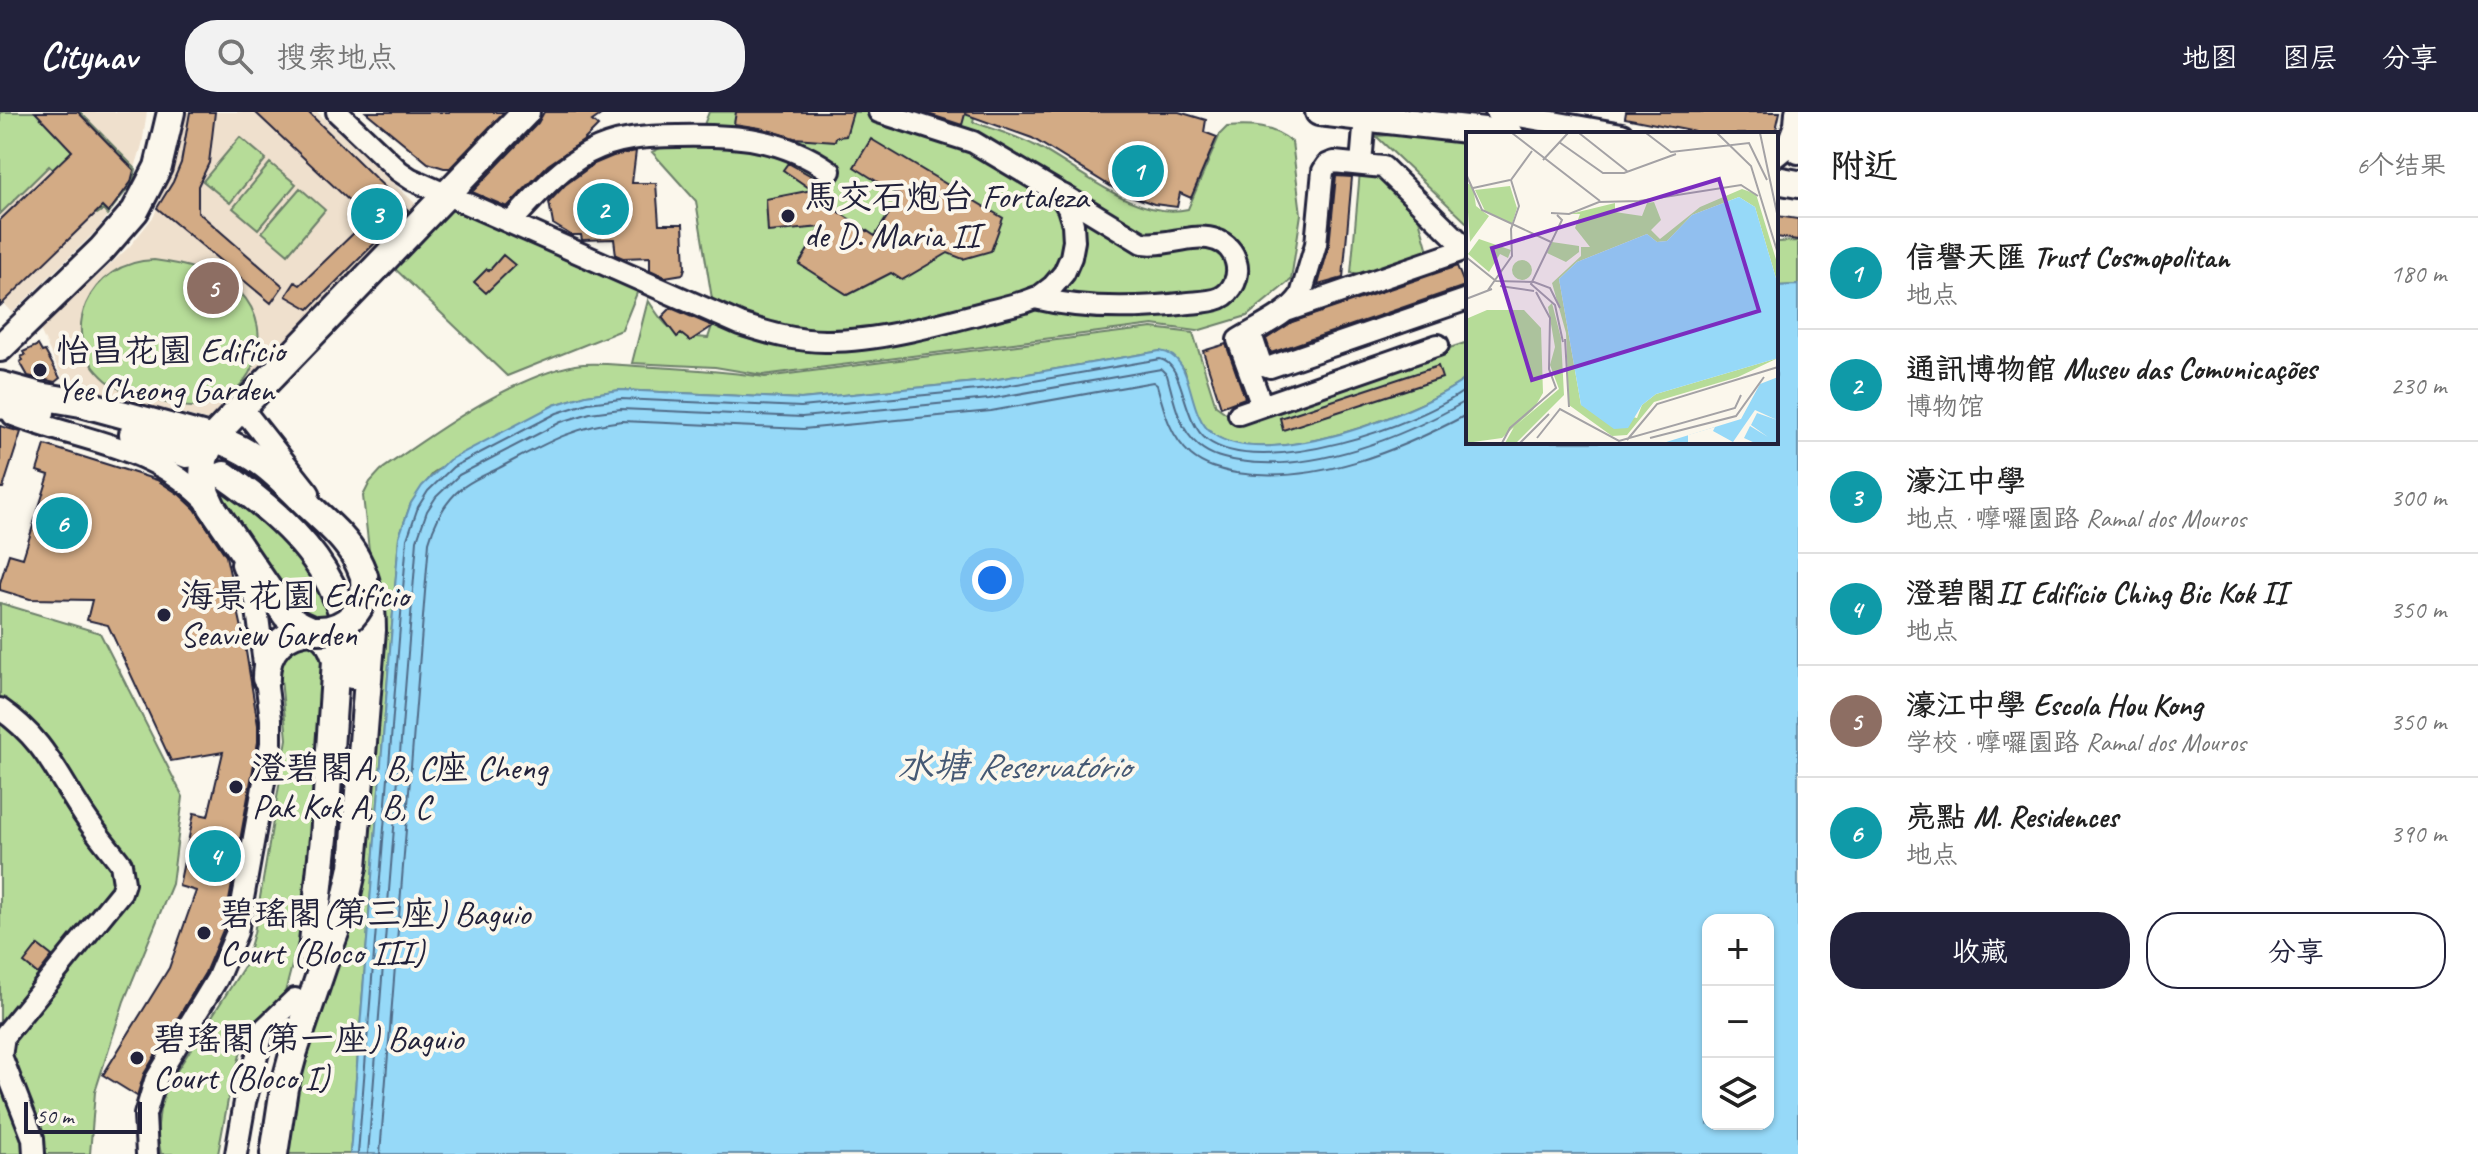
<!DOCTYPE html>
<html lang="zh">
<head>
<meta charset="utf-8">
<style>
	:root { --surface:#fff; --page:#f2f2f2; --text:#222; --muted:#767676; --line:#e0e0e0; --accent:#22223b }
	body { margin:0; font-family:Caveat,"LXGW WenKai TC",sans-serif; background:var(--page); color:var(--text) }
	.controls { position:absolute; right:24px; bottom:24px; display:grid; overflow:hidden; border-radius:16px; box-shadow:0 2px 6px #0004 }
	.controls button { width:72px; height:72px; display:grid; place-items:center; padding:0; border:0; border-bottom:2px solid var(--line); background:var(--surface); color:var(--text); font:40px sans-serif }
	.scale { position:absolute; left:24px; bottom:20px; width:118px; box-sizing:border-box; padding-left:8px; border:4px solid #22223b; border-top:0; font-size:22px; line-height:28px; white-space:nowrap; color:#22223b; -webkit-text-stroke:6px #fbf7ec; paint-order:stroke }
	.you { position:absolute; left:992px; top:468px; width:28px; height:28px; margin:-20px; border:6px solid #fff; border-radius:50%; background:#1a73e8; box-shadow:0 0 0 12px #1a73e833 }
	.badge { display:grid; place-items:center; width:52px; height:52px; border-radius:50%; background:var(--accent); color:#fff; font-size:26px; font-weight:700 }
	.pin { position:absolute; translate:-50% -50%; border:4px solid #fff; box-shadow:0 2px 8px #0006 }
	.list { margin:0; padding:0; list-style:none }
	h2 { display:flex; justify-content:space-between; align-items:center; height:104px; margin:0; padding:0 32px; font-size:34px }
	h2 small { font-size:26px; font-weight:400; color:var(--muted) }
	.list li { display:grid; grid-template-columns:52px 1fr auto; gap:24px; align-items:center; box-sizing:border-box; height:112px; padding:0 32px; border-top:2px solid var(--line) }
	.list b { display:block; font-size:30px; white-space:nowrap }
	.list p { margin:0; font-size:26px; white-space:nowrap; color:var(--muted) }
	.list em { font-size:26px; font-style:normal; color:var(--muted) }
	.actions { display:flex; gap:16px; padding:24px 32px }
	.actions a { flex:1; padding:18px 0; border:2px solid var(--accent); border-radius:32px; text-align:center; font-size:28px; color:var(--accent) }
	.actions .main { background:var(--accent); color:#fff }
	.icon { flex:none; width:44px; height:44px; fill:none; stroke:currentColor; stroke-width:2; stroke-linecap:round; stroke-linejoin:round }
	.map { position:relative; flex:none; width:1798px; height:1042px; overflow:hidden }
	header { display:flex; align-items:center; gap:48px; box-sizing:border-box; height:112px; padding:0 40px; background:var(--accent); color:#fff }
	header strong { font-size:38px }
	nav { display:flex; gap:44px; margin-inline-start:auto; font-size:28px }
	.search { width:560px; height:72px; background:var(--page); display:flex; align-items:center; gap:20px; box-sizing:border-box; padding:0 28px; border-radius:32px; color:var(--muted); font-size:30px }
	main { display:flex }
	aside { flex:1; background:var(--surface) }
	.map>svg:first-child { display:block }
	.built { fill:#efe0cd }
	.green { fill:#b6dc98; stroke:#6c7f6a; stroke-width:2 }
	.water { fill:#96d9f8; stroke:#6890ac; stroke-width:2; fill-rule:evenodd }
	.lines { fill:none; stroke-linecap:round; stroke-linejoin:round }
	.shore { stroke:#506b87; stroke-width:2 }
	.building { fill:#d3ab85; stroke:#22223b; stroke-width:2 }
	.minor-casing { stroke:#22223b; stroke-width:26 }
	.major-casing { stroke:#22223b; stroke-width:32 }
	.minor { stroke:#fbf7ec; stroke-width:20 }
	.major { stroke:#fbf7ec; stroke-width:26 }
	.major-bridge-casing { stroke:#22223b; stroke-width:32; stroke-linecap:butt }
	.major-bridge { stroke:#fbf7ec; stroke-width:26 }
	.poi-dot { fill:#22223b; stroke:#fbf7ec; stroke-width:3 }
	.labels { text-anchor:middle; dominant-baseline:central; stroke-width:8; stroke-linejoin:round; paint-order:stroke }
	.poi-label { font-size:34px; fill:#22223b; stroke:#fbf7ec; text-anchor:start }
	.water-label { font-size:36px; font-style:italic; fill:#455974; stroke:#fbf7ec }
	.inset-road { fill:none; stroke:#a4a2a5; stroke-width:2 }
	.view { fill:#7b2cbf; fill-opacity:0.15; stroke:#7b2cbf; stroke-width:4 }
	.inset-edge { fill:none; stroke:#22223b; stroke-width:4 }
</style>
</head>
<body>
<header>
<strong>Citynav</strong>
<div class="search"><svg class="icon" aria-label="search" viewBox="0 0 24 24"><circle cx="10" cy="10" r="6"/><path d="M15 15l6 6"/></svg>搜索地点</div>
<nav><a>地图</a><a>图层</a><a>分享</a></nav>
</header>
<main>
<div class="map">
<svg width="1798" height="1042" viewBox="0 0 1798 1042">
	<rect width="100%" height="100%" fill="#fbf7ec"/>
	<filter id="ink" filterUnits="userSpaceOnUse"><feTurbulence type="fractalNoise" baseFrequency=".0125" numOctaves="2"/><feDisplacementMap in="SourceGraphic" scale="16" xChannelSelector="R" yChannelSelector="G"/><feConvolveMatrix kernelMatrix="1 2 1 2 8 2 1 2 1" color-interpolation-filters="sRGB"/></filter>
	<g filter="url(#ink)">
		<path class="built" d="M0,0H147L142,33L130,73L98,117L12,201L0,188Z
			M182,0H317L419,95L213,310L169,298L146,299L68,278L40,218L130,134L154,104L173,52Z"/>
		<path class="green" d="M0,0H80L136,57L133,70L107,103L103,98L97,102L49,54L0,102Z
			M709,0H975L973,10C994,17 1016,24 1036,34C1080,57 1136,109 1188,97L1220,22L1227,15C1251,13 1273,14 1292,30L1301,102L1291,168L1247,204L1197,219L1153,213L763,263L715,255L632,251L648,188C667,217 672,224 708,226L715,205L696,89L652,40L703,15Z
			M1393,23L1468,27V112L1376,24Z
			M240,25L266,47L230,91L203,69Z
			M270,51L296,72L258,117L233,96Z
			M1360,59L1380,61L1414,89L1428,139L1425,145L1361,161H1351Z
			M300,76L325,98L288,142L262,120Z
			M452,90L639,176L622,218L507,264L391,153Z
			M1798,129V173L1776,174V130Z
			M154,148C179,151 221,161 239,179C281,221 251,294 192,295C178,295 164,290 151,287C135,282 119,279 106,268C54,224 89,149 154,148Z
			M1152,216L1193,221L1216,294L1226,301L1240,304L1468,230V265C1423,300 1257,364 1209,319C1195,306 1192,287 1187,269C1186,265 1186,261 1184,257C1179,250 1167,244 1160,239L987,269L801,287L620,278L587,283L554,293L434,360L411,391L399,425L350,1042H284L290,991L346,816L375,492L363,384L370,370L381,358C436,320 509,266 575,253C594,250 617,253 636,254C679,256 722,259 765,265Z
			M217,371L247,393L304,445L336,510L301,509L221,385Z
			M0,491L100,521L183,685L172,772L124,889L95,980L90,1042H0Z
			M303,527L325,537L306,800L283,888L248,913L228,988L218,1042H161L157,1021L160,997L167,974L245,853L254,821L287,627L279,547Z"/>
		<path class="water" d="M1798,173V1042H350L399,425L411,391L422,374L449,348L554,293L586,283L620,278L801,287L987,269L1160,239C1197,244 1184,301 1213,322C1266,360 1421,301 1468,265V330H1776V174ZM1708,808H1768V1012H1708Z"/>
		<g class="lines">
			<path class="shore" d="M358,1042L407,427L418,395L428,379L453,355L557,301L588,291L621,287L801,295L988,277L1160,247C1185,252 1181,308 1207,328C1261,368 1420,313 1468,276
				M368,1042L417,428L427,399L436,385L459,363L561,310L590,301L621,297L802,305L989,287L1161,257L1167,263C1174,288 1178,316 1199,334C1211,344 1225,347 1239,349C1315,361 1403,325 1468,288
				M380,1042L429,430C434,412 442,395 456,381C468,370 484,363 499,356C543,333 571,315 622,309L803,317L991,299L1153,270L1157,273C1164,299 1170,324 1191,343C1204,354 1220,358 1236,361C1316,373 1398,339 1468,302"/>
		</g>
		<path class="building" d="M35,0H78L134,58L131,70L108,101L102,95L0,194V108L72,39Z
			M190,0H215L209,51L198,74V100L283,174L271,191L157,96L173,70L181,51Z
			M255,0H308L408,98L309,197L286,184L295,170L300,173L359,116L347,106L356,95Z
			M366,0H504L450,56H444L428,51Z
			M544,0H605L592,9L598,14L583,29L548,53L507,95L472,80L538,11Z
			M736,0H853L846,24L836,25L835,29L794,26L760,16L734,12Z
			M922,0H1179L1206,8L1204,20L1217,25L1191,86L1180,81L1177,95L1154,92L1120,80L1032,26L965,2L962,13Z
			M1626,0H1780L1775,22H1706L1625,6Z
			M871,27L1003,106L991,139L963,147L948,141L902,168L891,161L848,183L799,152L822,115L768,120L766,87L812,78L783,58L788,51L824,71L815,84L821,87L819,92L830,97L831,95L875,124L900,84L854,55Z
			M636,39L632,71H656L659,112H683L685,156L683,162L665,165L650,158V145L623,146L616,143L614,127L582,128L581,123H571L553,112L549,90L565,73L594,52L613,44Z
			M1336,64L1352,65L1343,166L1318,173L1329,134Z
			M1777,104L1798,107V128L1776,125Z
			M503,143L515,153L486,181L474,170L487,157L489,159Z
			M1457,154L1465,174L1271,241L1266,227L1292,210Z
			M671,196L713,214L690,229L681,222L677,225L662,205Z
			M1226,232L1245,286L1221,295L1203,239Z
			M38,233L42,240L45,239L60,266L55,270L28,264L20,250L23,248L21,245L25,243L23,240Z
			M1438,254L1442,266L1283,318L1280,306Z
			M0,314L21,320L3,376H0Z
			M45,333L157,368L180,383L195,397L226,444L243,521L258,613V630L224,816L205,861L144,962L137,984L103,963L169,856L196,779L179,774L194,701L208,704L223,640L171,649L108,513L87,508L92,488L30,487L0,478V471L9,442L23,446L49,363L37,359Z
			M38,833L52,844L38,862L24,851Z"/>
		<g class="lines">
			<g class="minor-casing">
				<path id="minor" d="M337,0L399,59L411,67L740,212C768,221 796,229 825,229C887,230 963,205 1024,190L1040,184L1053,174L1064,161L1071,145L1074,129L1073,112L1068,96L1059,81L973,30L879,0
					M1496,0L1622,22
					M1796,0L1794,25L1798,41
					M1776,44L1786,36L1794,15
					M1361,52L1365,5
					M511,110C535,85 558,57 588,41C616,26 647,24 678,24C735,23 781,25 830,59
					M1035,186C1084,198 1139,197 1189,191C1199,190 1210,190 1220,186C1233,180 1240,164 1236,150C1234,140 1226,131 1216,128C1193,120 1166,135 1142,131L1063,83
					M1289,198L1466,137
					M1253,228L1261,252L1270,255L1468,187
					M1262,294L1238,228C1259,215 1288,203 1301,183L1316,132L1323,59L1327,53L1334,50L1383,55L1468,138
					M242,296L309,381
					M1239,302L1438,233
					M13,303C86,331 153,332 210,393
					M0,597C44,627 56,661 84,703C95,720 109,736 121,752L124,771L121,780L4,924L1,944L33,1026L34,1042
					M147,1042L145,1003L155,969L217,867L237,820L271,631V607L256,489L242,452
					M236,1042L245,990L264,917L295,887"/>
			</g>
			<g class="major-casing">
				<path id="major" d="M1319,0L1510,22
					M1776,68L1798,72
					M0,236L102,137L135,99L158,55L171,0
					M0,273L40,284L81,291L224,330C260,343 284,370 311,396C328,412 345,426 356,446C368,468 372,493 372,518L353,755L344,796L326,845
					M0,293L41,300
					M133,322L187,342
					M224,363C296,413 352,470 352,563
					M266,566C266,538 284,519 313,518
					M312,840L324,726L336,548C327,513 308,523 286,503L212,395L206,382L203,367L204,347L210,333L218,320L526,0
					M274,1042L284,976L294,939L326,845L328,829"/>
			</g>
			<use href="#minor" class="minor"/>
			<use href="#major" class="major"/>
			<g class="major-bridge-casing">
				<path id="major-bridge" d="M316,518C347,519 368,496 364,465"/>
			</g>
			<use href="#major-bridge" class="major-bridge"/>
		</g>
	</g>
	<g class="poi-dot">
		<circle cx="788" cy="104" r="8"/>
		<circle cx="40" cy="258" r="8"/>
		<circle cx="164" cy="503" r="8"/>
		<circle cx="236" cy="675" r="8"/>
		<circle cx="204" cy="821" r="8"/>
		<circle cx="137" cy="946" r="8"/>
	</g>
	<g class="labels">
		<g class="poi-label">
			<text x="804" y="84">馬交石炮台 Fortaleza<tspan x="804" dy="39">de D. Maria II</tspan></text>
			<text x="56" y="238">怡昌花園 Edifício<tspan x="56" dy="39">Yee Cheong Garden</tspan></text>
			<text x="180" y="483">海景花園 Edifício<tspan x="180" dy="39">Seaview Garden</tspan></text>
			<text x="252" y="655">澄碧閣A, B, C座 Cheng<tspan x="252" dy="39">Pak Kok A, B, C</tspan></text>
			<text x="220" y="801">碧瑤閣(第三座) Baguio<tspan x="220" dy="39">Court (Bloco III)</tspan></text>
			<text x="153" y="926">碧瑤閣(第一座) Baguio<tspan x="153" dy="39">Court (Bloco I)</tspan></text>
		</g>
		<g class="water-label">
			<text x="1013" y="654">水塘 Reservatório</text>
		</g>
	</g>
	<g transform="translate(1466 20)">
		<rect width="312" height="312" fill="#fbf7ec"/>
		<path d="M0,50L7,55L10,74L23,84L4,110ZM44,54L51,76L46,92L19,79L9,58ZM276,57L290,62L312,134V153L289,75L273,65L226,83L201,109L191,110L181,102L111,130L93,147L115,273L171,286L176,273L190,262L312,226L272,245L188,270L161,303L146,304L103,273L100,201L86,151L115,124V115H124L109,96L114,82H104L149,71V80L176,84L181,71L188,70L195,88L185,98L194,107L234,75ZM13,107L45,118L42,126L34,122L23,140L2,122ZM86,110L113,114V120L100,130L81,121ZM46 138a10 10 0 1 1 20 0a10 10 0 1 1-20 0ZM86,171L95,206L98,263L50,311H39L48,295L93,257L84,233L89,215L82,175ZM21,178H58L75,196L77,261L67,278L36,306L0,311V187Z" fill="#b6dc98"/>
		<path d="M273,65L289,75L312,153V226L190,262L176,273L162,296L148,297L115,273L93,147L111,130L181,102L191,110L201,109L226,83ZM312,245V311H197L275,287L294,252Z" fill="#96d9f8"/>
		<path d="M289,278L311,288L291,281L285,293L302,305L284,294L278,306L289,311H222V303L249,295L247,299L267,310Z" fill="#fbf7ec"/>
		<path class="inset-road" d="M46,1L134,69M113,1L161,39M180,1L205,20L283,11L301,48M251,1L285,34L312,122M294,1L312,86M93,10L137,41H158L210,22M77,28L102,1M0,42L16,78L85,110M7,56L44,48M85,81L103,82L133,70L173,69L275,53L292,64M91,83L96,88L65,152L89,173L97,210M0,125L30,149L68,150L84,156L94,176M34,154L68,159M22,158L46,124L45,97L53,74L45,48L66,19M0,167L26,157M99,207L103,275M71,306L94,277L153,309L269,276L275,263M184,306L270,284L298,245M161,308L191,272L312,235M36,311L44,296L90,256L83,237L84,186L70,160M54,311L83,282"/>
		<path class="view" d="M253,47L293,179L66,248L26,116Z"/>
		<rect width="312" height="312" class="inset-edge"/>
	</g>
</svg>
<div class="controls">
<button>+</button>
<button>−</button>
<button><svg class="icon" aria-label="layers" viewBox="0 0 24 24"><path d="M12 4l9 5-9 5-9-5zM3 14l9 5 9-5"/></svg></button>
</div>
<div class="scale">50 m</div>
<div class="you"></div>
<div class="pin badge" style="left:1138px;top:59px;background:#0f9aa8">1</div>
<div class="pin badge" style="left:603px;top:97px;background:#0f9aa8">2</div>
<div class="pin badge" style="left:377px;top:102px;background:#0f9aa8">3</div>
<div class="pin badge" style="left:215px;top:744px;background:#0f9aa8">4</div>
<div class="pin badge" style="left:213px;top:176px;background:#8d6e63">5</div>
<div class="pin badge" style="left:62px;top:411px;background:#0f9aa8">6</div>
</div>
<aside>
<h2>附近<small>6个结果</small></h2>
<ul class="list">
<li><span class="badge" style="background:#0f9aa8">1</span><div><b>信譽天匯 Trust Cosmopolitan</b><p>地点</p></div><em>180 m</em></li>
<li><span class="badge" style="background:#0f9aa8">2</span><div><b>通訊博物館 Museu das Comunicações</b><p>博物馆</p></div><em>230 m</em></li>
<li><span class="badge" style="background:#0f9aa8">3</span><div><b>濠江中學</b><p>地点 · 嚤囉園路 Ramal dos Mouros</p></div><em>300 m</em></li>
<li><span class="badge" style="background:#0f9aa8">4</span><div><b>澄碧閣II Edifício Ching Bic Kok II</b><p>地点</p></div><em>350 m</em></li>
<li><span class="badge" style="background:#8d6e63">5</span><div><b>濠江中學 Escola Hou Kong</b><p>学校 · 嚤囉園路 Ramal dos Mouros</p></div><em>350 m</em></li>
<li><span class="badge" style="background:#0f9aa8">6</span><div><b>亮點 M. Residences</b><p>地点</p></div><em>390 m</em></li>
</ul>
<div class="actions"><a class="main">收藏</a><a>分享</a></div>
</aside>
</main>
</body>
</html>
